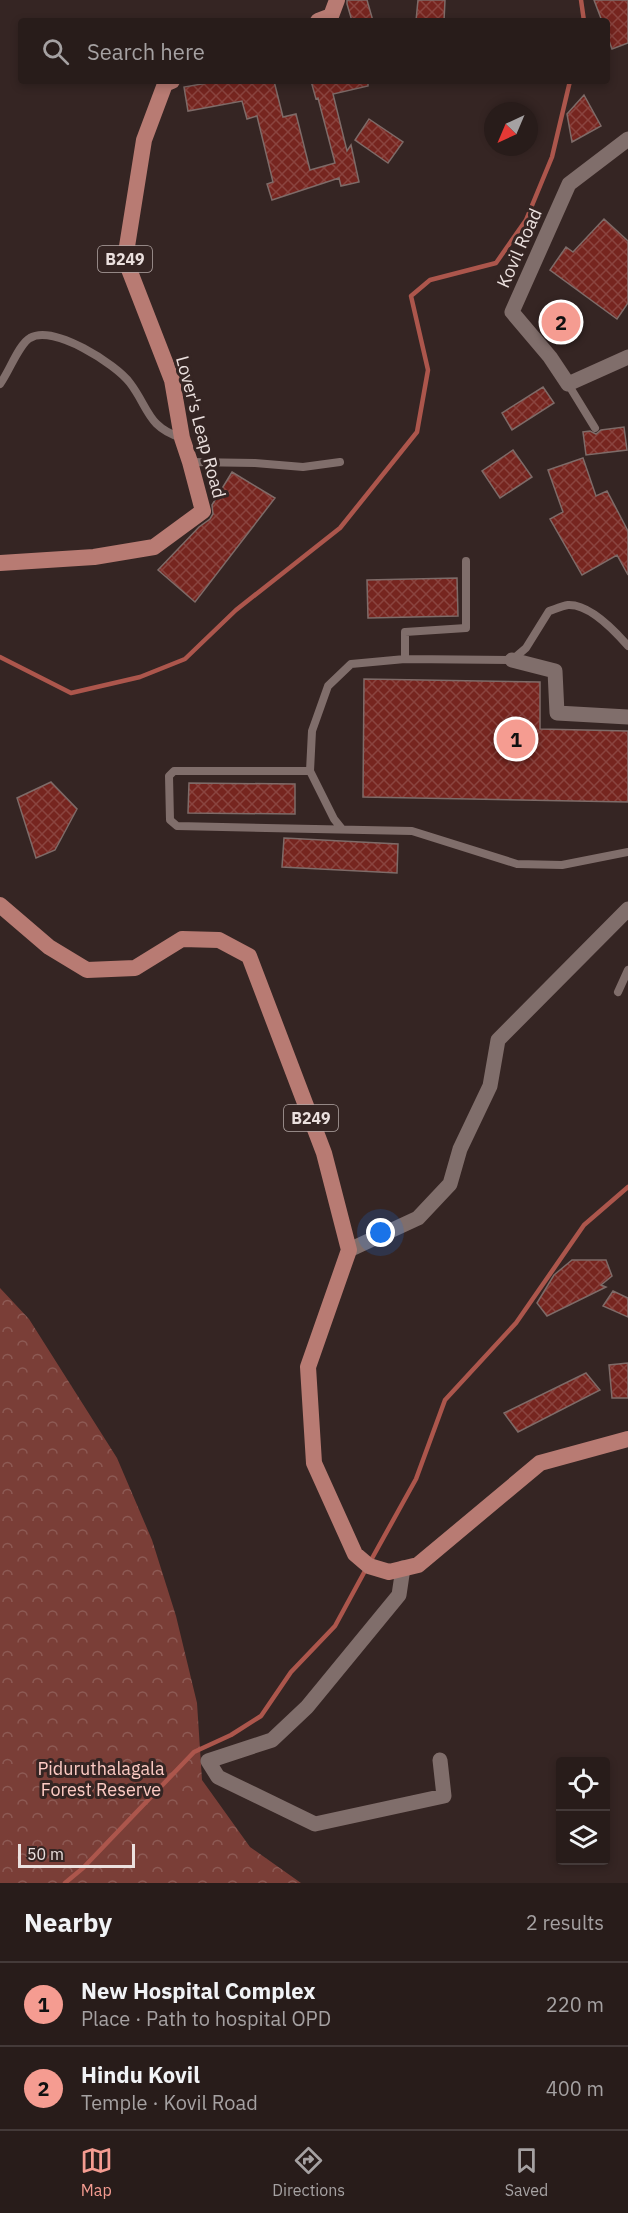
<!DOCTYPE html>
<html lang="en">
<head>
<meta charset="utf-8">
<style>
	:root { --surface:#281c1a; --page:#342927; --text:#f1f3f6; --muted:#a5a1a2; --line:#443a39; --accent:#f59c91 }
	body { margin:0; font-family:"IBM Plex Sans",sans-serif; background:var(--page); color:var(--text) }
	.controls { position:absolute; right:18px; bottom:18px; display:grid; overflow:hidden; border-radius:6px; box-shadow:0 3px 9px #0003 }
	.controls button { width:54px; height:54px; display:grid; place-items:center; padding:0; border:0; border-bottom:2px solid var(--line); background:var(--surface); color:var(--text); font:30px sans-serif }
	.compass { position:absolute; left:484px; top:102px; width:54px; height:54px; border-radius:50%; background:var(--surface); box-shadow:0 3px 9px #0003; rotate:224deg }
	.scale { position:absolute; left:18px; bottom:15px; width:117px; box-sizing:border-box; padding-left:6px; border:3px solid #ebe0de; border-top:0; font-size:16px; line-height:21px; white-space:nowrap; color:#ebe0de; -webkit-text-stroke:4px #352523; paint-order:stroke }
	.you { position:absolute; left:381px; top:1233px; width:21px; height:21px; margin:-15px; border:4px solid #fff; border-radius:50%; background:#1a73e8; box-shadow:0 0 0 9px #1a73e833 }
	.badge { display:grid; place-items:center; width:39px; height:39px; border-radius:50%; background:var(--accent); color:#111; font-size:20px; font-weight:700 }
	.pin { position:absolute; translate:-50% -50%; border:3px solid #fff; box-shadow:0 2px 6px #0006 }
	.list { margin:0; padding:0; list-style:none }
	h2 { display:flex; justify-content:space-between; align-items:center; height:78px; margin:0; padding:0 24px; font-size:26px }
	h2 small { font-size:20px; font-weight:400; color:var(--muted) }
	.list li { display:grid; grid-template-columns:39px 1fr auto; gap:18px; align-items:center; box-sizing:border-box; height:84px; padding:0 24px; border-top:2px solid var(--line) }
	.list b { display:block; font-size:22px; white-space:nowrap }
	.list p { margin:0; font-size:20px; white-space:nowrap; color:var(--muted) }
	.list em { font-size:20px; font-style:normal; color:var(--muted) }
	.icon { flex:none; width:33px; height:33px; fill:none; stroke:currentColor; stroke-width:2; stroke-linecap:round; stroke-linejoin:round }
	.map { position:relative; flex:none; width:628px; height:1883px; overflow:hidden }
	.search { position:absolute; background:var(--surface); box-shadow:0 3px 9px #0003; left:18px; right:18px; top:18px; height:66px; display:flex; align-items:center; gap:15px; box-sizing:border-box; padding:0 21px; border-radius:6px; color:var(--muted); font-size:22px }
	.sheet { height:246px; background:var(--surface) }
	nav { display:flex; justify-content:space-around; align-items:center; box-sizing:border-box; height:84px; border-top:2px solid var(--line); background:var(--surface); font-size:16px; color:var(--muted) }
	nav a { display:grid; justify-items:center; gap:3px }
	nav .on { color:var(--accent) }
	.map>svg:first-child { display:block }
	.forest { fill:url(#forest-crowns) }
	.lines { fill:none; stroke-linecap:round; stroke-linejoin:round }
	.stream { stroke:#ac564c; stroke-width:4.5 }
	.building { fill:url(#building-cross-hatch); stroke:#7e6b68; stroke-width:1.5 }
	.service { stroke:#806e6b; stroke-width:8 }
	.minor { stroke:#806e6b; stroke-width:15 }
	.primary { stroke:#b87b73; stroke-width:16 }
	.labels { text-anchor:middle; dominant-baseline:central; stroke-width:6; stroke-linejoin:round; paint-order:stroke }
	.shield { fill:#352523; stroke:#b4a8a6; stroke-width:1.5 }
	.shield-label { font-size:16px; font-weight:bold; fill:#ebe0de }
	.street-label { font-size:18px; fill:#ebe0de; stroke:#352523 }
	.park-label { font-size:18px; fill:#fdcbc4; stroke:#352523 }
</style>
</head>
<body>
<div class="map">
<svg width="628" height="1883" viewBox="0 0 628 1883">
	<defs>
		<pattern id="forest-crowns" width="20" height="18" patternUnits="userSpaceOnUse" patternTransform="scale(1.5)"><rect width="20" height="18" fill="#7a3e37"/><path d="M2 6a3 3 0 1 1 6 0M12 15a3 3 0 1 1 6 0" fill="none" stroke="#8d5a54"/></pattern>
		<pattern id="building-cross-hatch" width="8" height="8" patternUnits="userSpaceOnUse" patternTransform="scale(1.5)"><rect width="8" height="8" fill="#76251f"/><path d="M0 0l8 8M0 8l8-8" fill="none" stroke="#8a443f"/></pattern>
	</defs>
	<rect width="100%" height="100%" fill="#352523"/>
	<path class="forest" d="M0,1288L29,1319L117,1458L152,1540L176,1616L197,1703L202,1780L250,1847L301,1883H0Z"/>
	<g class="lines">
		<path class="stream" d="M581,0L584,21
			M0,657L71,693L140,677L185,659L236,610L340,528L417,432L428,370L411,296L430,280L496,263L526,220L552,157L570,81
			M370,1562L416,1479L445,1400L516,1323L584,1225L628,1187
			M65,1883L83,1868L194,1752L231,1735L261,1716L291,1672L335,1626L366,1569"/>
	</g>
	<path class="building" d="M347,0H367L373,21H352L347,4Z
		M418,0H445L444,21H416Z
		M594,0H628V43L612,49L607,35V21H602Z
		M219,81H274L283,117L296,114L310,170L335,163L318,98L316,99L311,81H368V86L333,94L347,151L351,145L359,182L341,186L339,178L272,200L267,184L273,182L257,116L247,119L242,101L188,111L184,87Z
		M584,95L601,126L572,142L567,114Z
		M369,119L403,142L388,163L355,140Z
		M604,219L628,241V303L617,319L550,270L566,247L573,252Z
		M543,387L554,403L512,430L502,413Z
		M624,427L627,450L586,455L583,432L590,431L596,434L601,430Z
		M513,450L532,477L500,498L482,471Z
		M583,458L596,496L607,491L628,531V575L617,555L582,575L550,519L563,512L548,470Z
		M232,472L275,498L195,602L158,570L199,527L210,519L213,514L212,505Z
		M457,578L458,616L368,618L367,580Z
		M364,679L540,682V729L628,731V802L363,797Z
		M51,782L77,809L55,850L36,858L17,798Z
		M189,783L295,784V814L188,813Z
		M284,838L398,844L397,873L282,867Z
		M572,1260H606L612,1276L601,1285L606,1287L547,1316L537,1303L554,1275Z
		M613,1291L628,1298V1317L603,1306Z
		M628,1363V1398H612L609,1365Z
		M586,1373L600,1390L518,1432L504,1413Z"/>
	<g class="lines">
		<path class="service" d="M0,384C9,372 19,344 30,338C53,324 116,364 130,383C149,408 147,427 182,438
			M568,384L595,428
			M190,462L255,463L303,467L340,462
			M405,659V632L466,628V561
			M310,771H174L169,776L170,820L177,826L412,831L517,864L562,865L628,852
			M342,829L334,819L310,771L312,731L328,686L351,664L405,659L512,660L526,648L549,611C555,609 562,606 568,605C589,604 615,631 628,646
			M618,992L628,970"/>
		<path class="minor" d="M628,139L569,184L512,312L550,357L568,384L628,357
			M512,660L555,671L557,713L628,717
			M349,1250L418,1218L450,1184L460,1149L490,1086L498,1040L628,909
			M403,1568L399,1595L307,1707L272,1740L208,1761L218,1777L315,1824L444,1796L440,1760"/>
		<path class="primary" d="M318,21L331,16L337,0
			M0,563L94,557L154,547L203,511L190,462L182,438L172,380L125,259L144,140L165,84L172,81
			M0,905L49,947L87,970L135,968L182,939L219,940L249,956L324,1153L349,1250L308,1367L314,1463L355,1554L369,1566L389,1572L418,1565L540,1463L628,1439"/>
	</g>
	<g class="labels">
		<g class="shield">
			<rect x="98" y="246" width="54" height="26" rx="4.5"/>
			<rect x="284" y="1105" width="54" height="26" rx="4.5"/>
		</g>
		<g class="shield-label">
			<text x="125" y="259">B249</text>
			<text x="311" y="1118">B249</text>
		</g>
		<g class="street-label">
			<text transform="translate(519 248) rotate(-66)">Kovil Road</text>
			<text transform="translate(201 427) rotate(75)">Lover's Leap Road</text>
		</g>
		<g class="park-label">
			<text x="101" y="1768">Piduruthalagala<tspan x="101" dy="21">Forest Reserve</tspan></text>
		</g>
	</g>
</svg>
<div class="controls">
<button><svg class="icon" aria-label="locate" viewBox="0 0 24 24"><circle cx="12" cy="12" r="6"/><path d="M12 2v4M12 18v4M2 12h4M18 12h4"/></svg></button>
<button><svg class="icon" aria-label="layers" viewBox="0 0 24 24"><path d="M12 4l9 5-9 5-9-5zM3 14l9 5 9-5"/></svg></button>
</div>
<svg class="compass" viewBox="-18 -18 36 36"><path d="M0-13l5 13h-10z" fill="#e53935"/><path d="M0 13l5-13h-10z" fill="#a5a1a2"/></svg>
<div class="scale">50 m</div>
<div class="you"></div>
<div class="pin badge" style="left:516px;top:739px">1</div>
<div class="pin badge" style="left:561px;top:322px">2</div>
<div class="search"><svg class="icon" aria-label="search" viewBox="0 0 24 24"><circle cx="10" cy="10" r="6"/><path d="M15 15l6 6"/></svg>Search here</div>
</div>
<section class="sheet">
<h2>Nearby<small>2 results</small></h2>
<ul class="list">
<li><span class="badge">1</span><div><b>New Hospital Complex</b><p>Place · Path to hospital OPD</p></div><em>220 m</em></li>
<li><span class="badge">2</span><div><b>Hindu Kovil</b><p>Temple · Kovil Road</p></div><em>400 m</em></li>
</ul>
</section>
<nav>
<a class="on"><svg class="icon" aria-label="map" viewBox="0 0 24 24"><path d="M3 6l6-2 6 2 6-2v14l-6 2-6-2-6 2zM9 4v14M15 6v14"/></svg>Map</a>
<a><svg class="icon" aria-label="directions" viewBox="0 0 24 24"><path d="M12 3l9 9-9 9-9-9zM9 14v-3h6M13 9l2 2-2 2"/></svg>Directions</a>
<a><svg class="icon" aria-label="saved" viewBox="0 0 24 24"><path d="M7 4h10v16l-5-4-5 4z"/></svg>Saved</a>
</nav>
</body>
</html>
